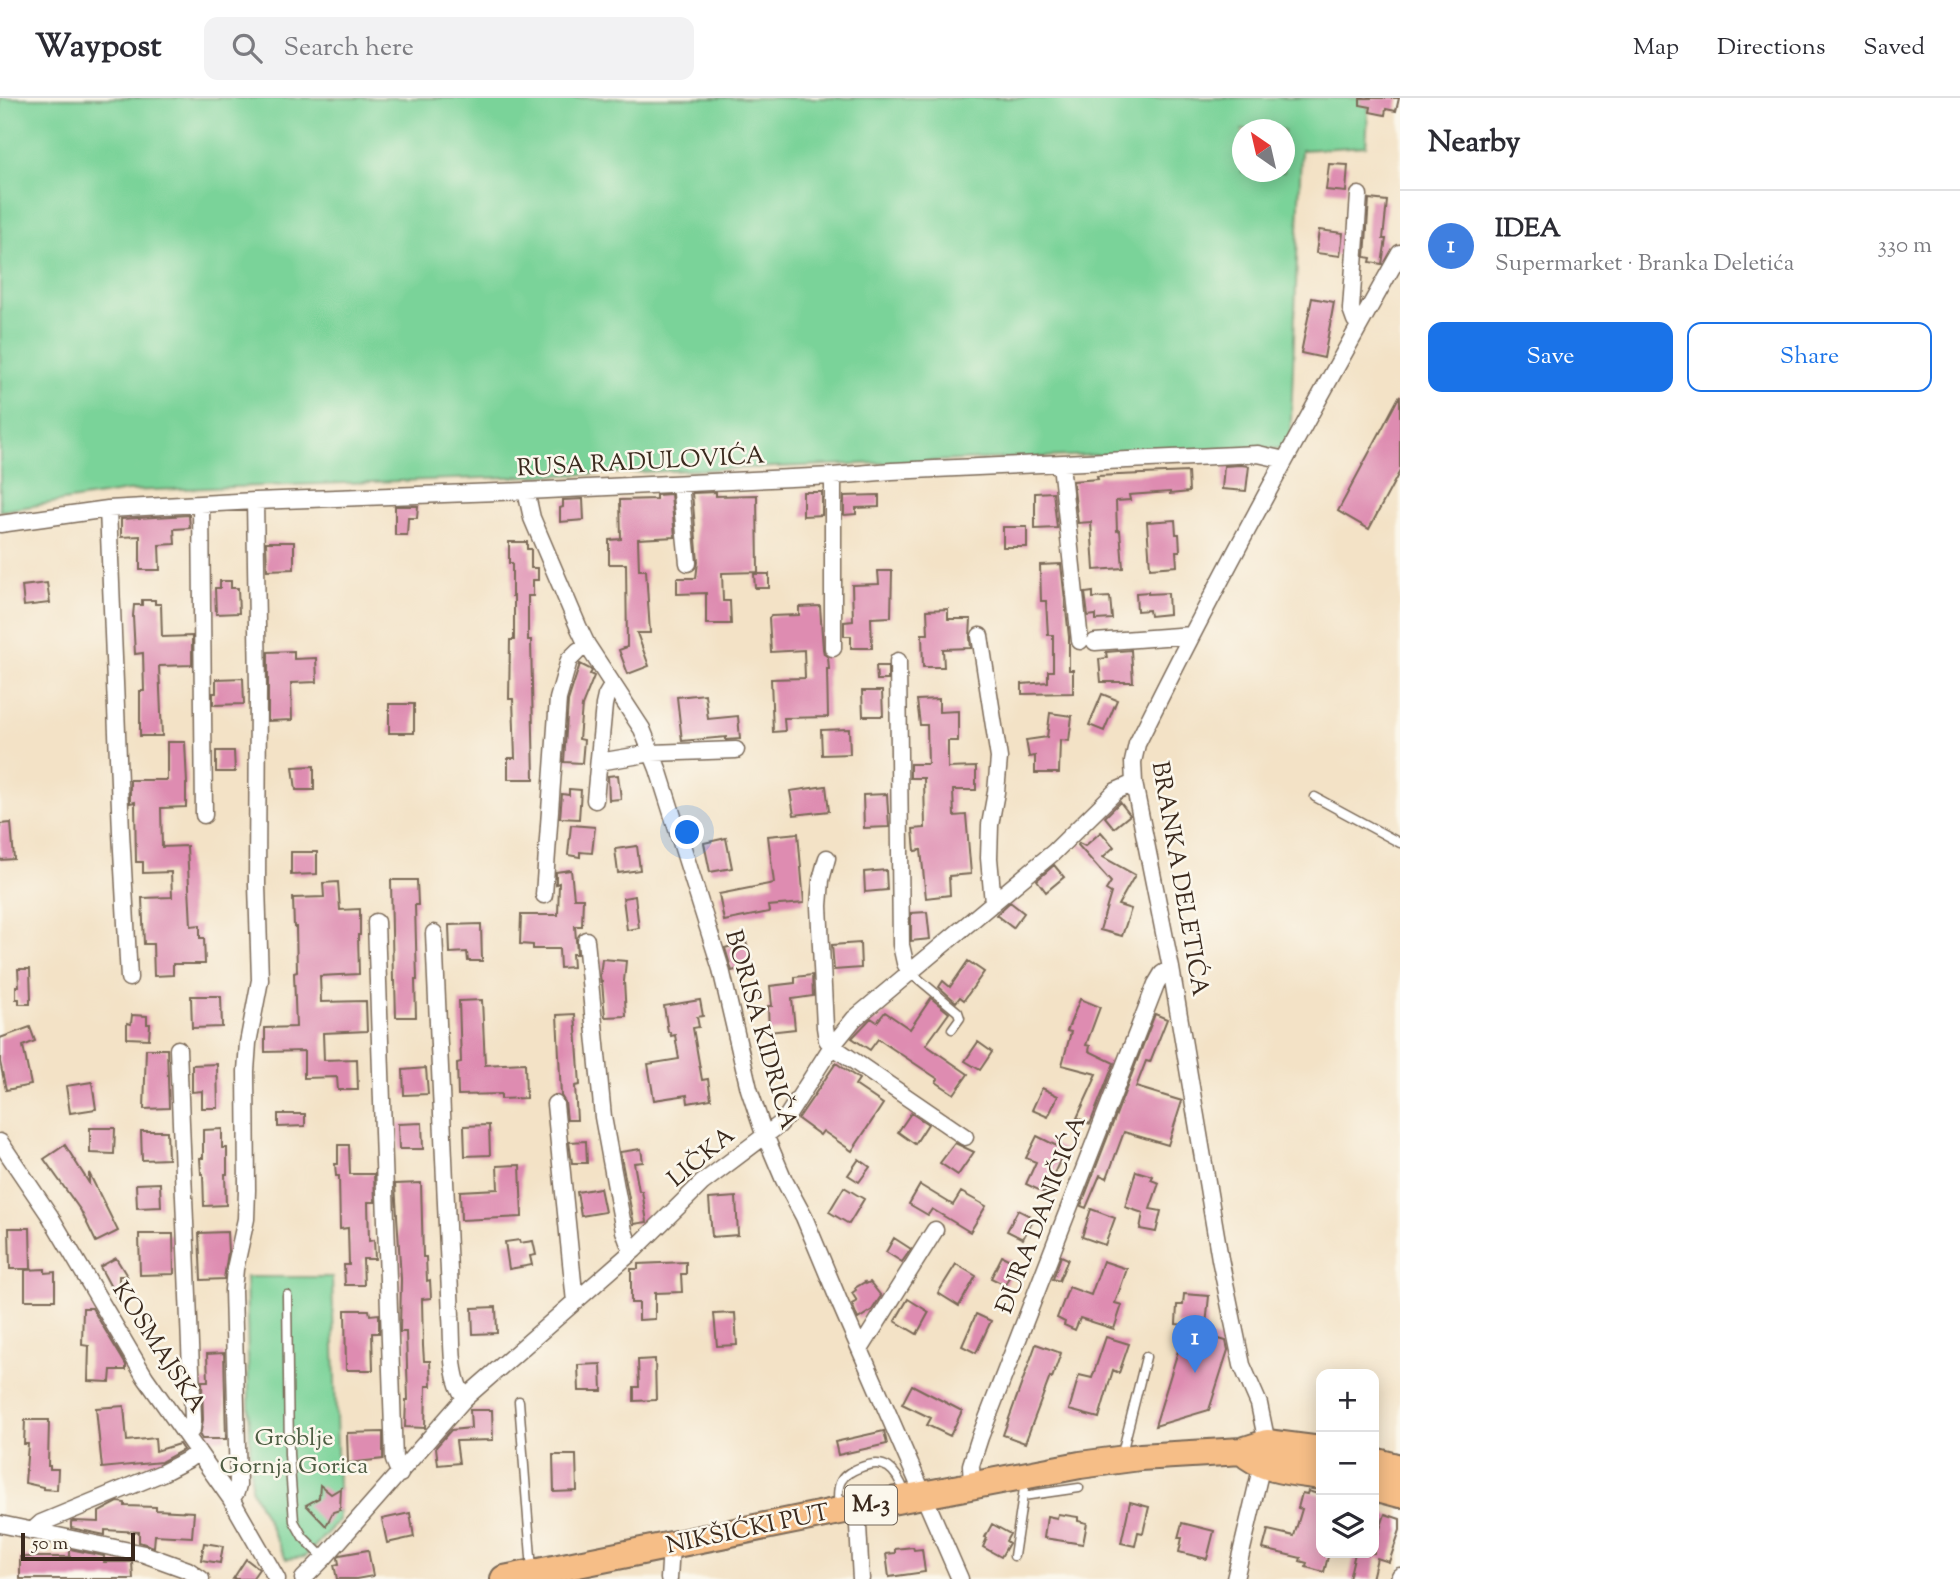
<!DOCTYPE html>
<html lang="en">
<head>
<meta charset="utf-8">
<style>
	:root { --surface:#fff; --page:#f2f2f3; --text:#2b2b33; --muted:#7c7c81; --line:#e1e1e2; --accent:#1a73e8 }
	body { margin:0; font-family:"Sorts Mill Goudy",serif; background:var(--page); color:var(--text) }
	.controls { position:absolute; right:21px; bottom:21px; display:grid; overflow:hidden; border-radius:14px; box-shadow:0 4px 18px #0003 }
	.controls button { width:63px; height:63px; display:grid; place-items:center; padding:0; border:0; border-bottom:2px solid var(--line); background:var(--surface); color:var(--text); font:35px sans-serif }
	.compass { position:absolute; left:1232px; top:21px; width:63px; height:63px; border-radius:50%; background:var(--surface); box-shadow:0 4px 18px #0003; rotate:326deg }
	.scale { position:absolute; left:21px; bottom:18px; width:114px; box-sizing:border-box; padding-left:7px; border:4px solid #3b2a1e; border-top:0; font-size:19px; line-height:24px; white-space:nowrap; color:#3b2a1e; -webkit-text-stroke:5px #fbf7ec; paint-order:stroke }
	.you { position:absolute; left:688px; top:735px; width:24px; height:24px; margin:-18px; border:5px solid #fff; border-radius:50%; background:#1a73e8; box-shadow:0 0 0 10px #1a73e833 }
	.badge { display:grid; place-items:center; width:46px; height:46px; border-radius:50%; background:var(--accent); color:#fff; font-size:23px; font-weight:700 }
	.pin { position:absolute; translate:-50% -58px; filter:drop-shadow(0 2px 4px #0008) }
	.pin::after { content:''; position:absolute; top:37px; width:24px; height:21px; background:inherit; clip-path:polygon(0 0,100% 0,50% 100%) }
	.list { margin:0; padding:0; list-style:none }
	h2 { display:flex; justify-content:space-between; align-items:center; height:91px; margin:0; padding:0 28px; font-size:30px }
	h2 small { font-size:23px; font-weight:400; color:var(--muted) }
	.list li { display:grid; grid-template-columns:46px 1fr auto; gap:21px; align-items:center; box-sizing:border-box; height:112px; padding:0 28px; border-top:2px solid var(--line) }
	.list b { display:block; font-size:26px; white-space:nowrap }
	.list p { margin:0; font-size:23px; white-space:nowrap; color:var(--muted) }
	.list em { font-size:23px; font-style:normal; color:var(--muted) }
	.actions { display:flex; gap:14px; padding:21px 28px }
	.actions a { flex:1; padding:16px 0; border:2px solid var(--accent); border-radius:14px; text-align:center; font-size:24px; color:var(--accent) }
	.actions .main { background:var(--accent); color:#fff }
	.icon { flex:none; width:38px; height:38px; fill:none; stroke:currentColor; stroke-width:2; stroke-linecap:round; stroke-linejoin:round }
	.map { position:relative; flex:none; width:1400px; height:1481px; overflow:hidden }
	header { display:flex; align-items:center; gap:42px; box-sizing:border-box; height:98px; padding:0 35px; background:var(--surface); border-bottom:2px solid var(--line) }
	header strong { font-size:33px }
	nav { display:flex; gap:38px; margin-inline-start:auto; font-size:24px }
	.search { width:490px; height:63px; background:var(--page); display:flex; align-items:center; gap:18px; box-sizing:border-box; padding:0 24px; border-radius:14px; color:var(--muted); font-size:26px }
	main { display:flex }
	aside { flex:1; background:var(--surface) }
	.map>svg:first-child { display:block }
	.green { fill:#7ad399; stroke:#5a7e5c; stroke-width:2; fill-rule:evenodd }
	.building { fill:#de8cb1 }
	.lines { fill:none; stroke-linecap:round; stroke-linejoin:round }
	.lane-casing { stroke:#7b6a59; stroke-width:11 }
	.street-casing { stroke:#7b6a59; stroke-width:19 }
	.primary-casing { stroke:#7b6a59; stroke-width:30 }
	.lane { stroke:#fff; stroke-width:8 }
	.street { stroke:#fff; stroke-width:16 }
	.primary { stroke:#f6be87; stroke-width:26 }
	.labels { text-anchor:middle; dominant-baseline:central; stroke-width:5; stroke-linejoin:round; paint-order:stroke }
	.shield { fill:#fbf7ec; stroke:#75685c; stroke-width:2 }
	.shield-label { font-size:23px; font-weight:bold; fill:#3b2a1e }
	.street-label { font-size:24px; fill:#3b2a1e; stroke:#fbf7ec }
	.park-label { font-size:24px; fill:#4e5d43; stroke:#fbf7ec }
</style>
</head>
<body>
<header>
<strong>Waypost</strong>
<div class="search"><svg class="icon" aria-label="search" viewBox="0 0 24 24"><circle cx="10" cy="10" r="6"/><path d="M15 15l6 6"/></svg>Search here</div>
<nav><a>Map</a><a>Directions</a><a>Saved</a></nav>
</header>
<main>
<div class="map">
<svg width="1400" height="1481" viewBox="0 0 1400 1481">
	<rect width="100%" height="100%" fill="#fbf7ec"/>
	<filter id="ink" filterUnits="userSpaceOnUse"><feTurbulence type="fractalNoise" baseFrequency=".0143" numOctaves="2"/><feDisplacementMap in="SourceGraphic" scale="14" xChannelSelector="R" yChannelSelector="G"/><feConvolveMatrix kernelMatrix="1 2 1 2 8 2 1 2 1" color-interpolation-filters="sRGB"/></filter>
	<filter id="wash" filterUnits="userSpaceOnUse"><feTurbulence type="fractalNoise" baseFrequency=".00686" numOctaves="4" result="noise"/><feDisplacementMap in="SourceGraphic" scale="28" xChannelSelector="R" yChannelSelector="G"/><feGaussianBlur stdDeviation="1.57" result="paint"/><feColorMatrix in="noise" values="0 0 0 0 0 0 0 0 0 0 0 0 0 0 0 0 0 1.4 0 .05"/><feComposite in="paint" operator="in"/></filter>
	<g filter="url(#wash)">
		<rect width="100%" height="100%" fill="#f3e2c6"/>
		<path class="green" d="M0,0H1369L1366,48L1301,52L1290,350L127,393L0,413ZM1242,32H1284V74H1242Z
			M246,1179H332L339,1422L305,1459L286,1461L251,1390Z"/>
		<g id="blocks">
			<path class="building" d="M1360,0H1399L1396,13L1386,11L1385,17L1370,14L1371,9L1360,7Z
				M1329,66L1348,67L1346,94L1326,92Z
				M1369,101L1387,103L1383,141H1386L1382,166L1370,164L1371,160L1365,159Z
				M1319,132L1343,135L1340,158L1316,155Z
				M1312,200L1334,204L1324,260L1301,255Z
				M1400,297V373L1369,431L1338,413Z
				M1240,367L1249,368L1246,393L1222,391L1224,368Z
				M1188,374L1189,394L1170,396V394L1129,397L1130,402L1116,403L1117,433L1120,432L1123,470L1094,472L1091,424L1078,425L1073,383L1098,381L1097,378Z
				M716,394V398L757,397L758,474L722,475L723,503H730L731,526H706V495L677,496V480H696L698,464L692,395Z
				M803,394H822V417L803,418Z
				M1053,394L1057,430L1035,431V395Z
				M671,396L675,439L638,441L639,472H646L650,535H637L649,568L628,576L619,552L627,549L626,466H609V442L621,441L620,402L656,401V397Z
				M879,397V409L856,410V416L844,417V398Z
				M583,401L584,422L560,424V410L563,409V402Z
				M395,408H418L417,420H408L407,437H395Z
				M189,417L190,430L174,431L175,446L159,447L160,472H140V438L121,439V421Z
				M1175,422L1176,436H1179L1180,453H1176L1177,468L1150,470L1147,424Z
				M1003,429H1027V449H1003Z
				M266,444H294V471L267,472Z
				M509,444H527V451H531V470H538V482H533V498H528V542H531L534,681H508V660H515L513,601H509L510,542H514V498H512V465H509Z
				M1061,466L1069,539V572H1073V595L1022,596V586L1048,584V573H1053V537H1048L1046,503H1041L1040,467Z
				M878,473H892L891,519L871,520L872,550H851V538H844V524L853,523L852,487L879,486Z
				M754,476H769V490H755Z
				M220,483H231V490H238L239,515L216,516L215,490H220Z
				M47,485L50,505L24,508L22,488Z
				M1093,494V500L1110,499L1112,521L1096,522V517L1088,518L1085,495Z
				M1148,494V496L1168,495L1169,516L1150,518L1149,512L1137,513L1136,495Z
				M142,502H155V506H161L162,539L192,538V567L159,568L162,638H140V593H144L143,555L135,556L133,518L134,507H142Z
				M820,508L823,551L824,556L828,559L829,571H827L828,619L784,620L785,633L773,634L771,581L805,580L804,552L771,554L769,520L771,518L799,517V509Z
				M948,511V521H971L970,539L971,550L943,551L944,569H923L922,536H928L927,512Z
				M1131,552L1133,584H1101L1099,561L1107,560L1106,554Z
				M294,553V561L316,560L317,584L291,585L292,622L268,623V554Z
				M580,566L590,571L592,573L590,576L594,578L582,608L579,641L584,642L582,665L564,664L568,603Z
				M876,568H888V582H877Z
				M243,580L244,606L213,607V595H216V581Z
				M862,593H882L883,618H863Z
				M705,596L708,621L738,618L740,641L726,642V639L682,643L677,599Z
				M1102,596L1117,602L1104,633L1089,627Z
				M939,601V614L958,613V643H948V670L976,669V692H953L954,718L966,717L971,776L949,778L950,797L926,800L921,752L915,753L913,731L925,730L924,680H910V666H928L927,627H920L917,602Z
				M389,606H414V635H389Z
				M1050,615L1072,618L1069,643L1060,642L1059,675H1035V658L1029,659L1026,642L1047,639Z
				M849,631L850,656L822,657L821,632Z
				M167,644H185L187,686H186V709L161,710L162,749L187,748L191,828L200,827V840H204L205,866H173V877L154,878L153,846H144L142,800L172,799L171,774L143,775V764H136L135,704L130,705V682H167Z
				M216,653H234L235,674H216Z
				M314,668V692H296L293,669Z
				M618,677L621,701L609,702L608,678Z
				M826,688L829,713L794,717L790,693Z
				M569,691L581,692L579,721L560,720L562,696L569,697Z
				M887,696L889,729L864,730L863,697Z
				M1120,704L1130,717L1114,730L1105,719Z
				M11,725L14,761L0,762V726Z
				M571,727L595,729L592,755L580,754V759L568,757Z
				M1101,734L1114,749L1103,759L1135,777L1118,807L1131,811L1122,838L1100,832L1111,795L1106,792L1111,784L1078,747L1079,745L1085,748Z
				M798,735L804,805L768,808L769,814L724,823L719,796L774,785L768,738Z
				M726,740L732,770L710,774L704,745Z
				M637,748L640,772L618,775L615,751Z
				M291,754H317V776L291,777Z
				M1054,767L1064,779L1046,794L1037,782Z
				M571,772L574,800H583L582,828H575L577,856H572L573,869L560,870L559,851H533V847L520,846L521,817H558L559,785L556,786V774Z
				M886,772L887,792L865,794L864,774Z
				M391,782H417L418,807H415L417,882H415L416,919H396L395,883H393Z
				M338,784L340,812L360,811V837H358L359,876L320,878L321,904L366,903L367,933L323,935L324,962L357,961L358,992H338L337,979L304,980V953L265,954V930L296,929L294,875L297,874L296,829H294L293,800L324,799L323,785Z
				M635,798L639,830L627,832L623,800Z
				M1010,804L1024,815L1013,830L996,817Z
				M927,814L930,841L911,843V815Z
				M481,826L482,863H468L467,854L450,855L449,827Z
				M746,844L753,867L732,873L725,850Z
				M860,845L861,870L834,872L832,847Z
				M602,861L626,863L624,883L626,918L605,919L602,884H601L600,878Z
				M968,863L984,874L964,902L960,899L956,904L939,889L943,883L950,889Z
				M18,871H30L31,901H30V906H19V901H16V888H19Z
				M812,877L813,898L792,901L795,931L769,934L768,908H772L770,888L795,885V879Z
				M191,898H221L222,929L192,930Z
				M931,900L949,915L926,947L968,976L954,996L936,984L938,981L878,941L870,952L852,940L871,920L877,924L885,914L910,931Z
				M1080,901L1100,909L1086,947L1090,948L1089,953L1114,965L1090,1026L1077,1020L1095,981L1094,980L1096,976L1062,967L1071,934L1067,933Z
				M482,902L485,967L525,965L526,1000L501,1001V996L458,997L457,965L461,964L459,903Z
				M700,902L703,918L697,919L699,929L693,930L702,982L708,981L711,1001L688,1005L687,997L654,1002L648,966L679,961L675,937L671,938L670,934H668L664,908Z
				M575,916L580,987L575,988L577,1022H567L565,1004L561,998L557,917Z
				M1155,916L1167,921L1150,964L1146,963L1136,989L1182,1003L1168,1047L1124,1034L1107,1080L1100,1077L1086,1110L1081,1108Z
				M132,917L147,918V926H150L149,941L127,940V925L131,926Z
				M30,929L35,943L23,948L31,987L6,992L0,964V940Z
				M978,944L992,954L980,972L965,963Z
				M146,951H167L169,1010L144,1011Z
				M836,965L859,981L855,987L883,1006L852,1053L823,1033L820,1037L798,1021Z
				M217,966L218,1010H202V993L192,994V967Z
				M426,970L428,996L404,997L403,972Z
				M92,984L96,1011L70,1015L66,988Z
				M1042,990L1058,998L1048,1019L1032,1012Z
				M911,1015L928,1026L915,1046L898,1034Z
				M278,1016H305V1028L278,1029Z
				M422,1025L423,1051H399L398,1026Z
				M489,1027L490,1057L465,1058L464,1028Z
				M90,1030H115L114,1056L90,1055Z
				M222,1031V1050H227V1076H225L226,1107L204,1108L203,1076H201L200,1060H203V1032Z
				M141,1033H167L168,1061L142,1062Z
				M1037,1038L1065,1052L1045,1095L1026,1086L1036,1064L1026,1060Z
				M586,1043L587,1065H572L569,1044Z
				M955,1045L974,1054L958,1077L940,1065Z
				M65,1047L89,1085V1075L118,1133L96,1144L81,1113L44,1061Z
				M338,1047H349L350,1076H374L375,1104H368L369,1143L374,1142L375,1161H363L364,1187H345L344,1167H349L348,1130L340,1131L339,1078H336L335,1066H338Z
				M641,1051L643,1064L634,1065L639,1093H642L647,1124L634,1126L620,1054Z
				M859,1061L870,1069L859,1084L848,1077Z
				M520,1067L522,1119L461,1122L460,1093L498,1091L497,1068Z
				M1136,1073L1153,1078L1151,1082L1159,1085L1150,1111L1161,1113L1156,1134L1140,1131L1143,1115L1125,1109Z
				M160,1085L161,1109L137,1110L136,1086Z
				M421,1085L423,1159H426L427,1183L430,1182L431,1200L422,1201L423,1248L424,1263H430L431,1288H426L425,1330L405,1329L406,1302H408L406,1234H400L401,1181L395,1086Z
				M920,1087L953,1107L961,1094L986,1108L970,1134L932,1111L928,1117L909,1106Z
				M844,1089L864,1101L849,1126L829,1114Z
				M600,1090L605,1114L581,1118L577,1094Z
				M736,1099L738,1137L712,1139L709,1101Z
				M1091,1111L1115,1120L1105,1147L1082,1139Z
				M1018,1112L1034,1120L1023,1141L1007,1133Z
				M9,1130H30L31,1171H10Z
				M227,1134L228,1154L224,1181L201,1182L199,1135Z
				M139,1136H173L174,1176L140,1177Z
				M894,1140L911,1151L902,1164L886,1154Z
				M519,1142L520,1145L533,1143L536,1157L530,1158L532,1167L509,1171L505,1144Z
				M1002,1158L1016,1165L1005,1187L991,1180Z
				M1061,1158L1068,1161L1059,1183L1053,1181Z
				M116,1160L127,1178H119V1204L100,1169Z
				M1103,1163L1127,1171L1115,1205L1122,1207L1114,1231L1080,1220L1075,1232L1064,1227L1065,1224L1057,1220L1069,1189L1091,1197Z
				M686,1164V1176H681L682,1194L655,1195V1221L639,1222V1205H631V1171H638V1166Z
				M956,1166L976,1178L959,1208L938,1195Z
				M45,1171V1175L55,1174V1202H25V1172Z
				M865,1184L866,1186L870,1184L881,1198L872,1212L858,1221L852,1206L857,1203L852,1195L856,1192L855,1190Z
				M1184,1196L1209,1198L1205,1237L1226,1243L1228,1252L1209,1312L1155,1328L1186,1227L1176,1226L1177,1207H1183Z
				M908,1201L929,1214L917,1236L895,1223Z
				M496,1209L497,1235L473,1236L472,1210Z
				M83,1210H92L126,1267V1272H111L110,1284L88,1283L89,1248L82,1247Z
				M345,1212H369L370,1217L379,1216V1235H372L373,1272H346Z
				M735,1215L737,1247L717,1248L714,1216Z
				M976,1216L991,1223L976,1255L962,1248Z
				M1106,1239L1129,1246L1119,1275L1113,1272L1099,1320L1069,1312L1079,1277L1092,1280Z
				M1036,1246L1061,1255L1052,1280L1050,1279L1025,1345L1003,1337Z
				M224,1255L226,1341H202L200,1338L203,1322L202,1283H208L207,1256Z
				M655,1261L656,1302L634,1303V1289H639L638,1262Z
				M601,1266L602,1293H579L578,1267Z
				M912,1287L962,1313L950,1338L927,1327L931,1320L902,1306Z
				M124,1308L127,1343L155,1340L156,1353L179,1346L183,1352L161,1364L102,1370L96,1310Z
				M470,1312H492L493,1342L456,1343L459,1365L438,1367L436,1349L451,1332L471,1330Z
				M25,1322H49L48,1368H50V1371H58L57,1392L43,1391V1389L25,1385L28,1346H24Z
				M884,1333L887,1346L838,1357L835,1344Z
				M383,1334V1361L348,1365L347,1335Z
				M553,1357H576L577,1393L554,1394Z
				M320,1387L331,1396L341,1390L340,1412L333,1414L326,1428L306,1407L319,1400Z
				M1308,1393L1321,1397V1455H1329L1324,1474L1306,1469L1307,1465L1300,1463L1301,1460L1263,1451L1268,1432L1294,1438L1302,1411L1298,1410L1302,1395L1307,1396Z
				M118,1404L125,1405V1408L156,1409V1412L194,1414L192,1439L155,1437L154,1449L139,1444V1434L105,1432V1437L71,1430V1424L73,1423L99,1424V1414Z
				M1130,1404L1149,1409L1143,1435L1138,1434L1135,1448L1121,1445Z
				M410,1415L414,1439L387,1445L382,1421Z
				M1058,1416L1078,1419V1423L1087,1425L1083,1446L1044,1440L1047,1418L1057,1420Z
				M1385,1416L1400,1421V1432L1389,1464L1377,1460L1372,1481H1349L1355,1455H1374V1449Z
				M1182,1425L1214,1433L1207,1461L1179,1454L1182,1440H1178Z
				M992,1426L1010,1436L1006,1443L1009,1445L1001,1459L983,1449L987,1440L985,1439Z
				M204,1445L223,1448L220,1465L201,1462Z
				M913,1449L914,1452L922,1451L925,1474L889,1479L886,1456L895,1455V1451Z
				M70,1451L104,1458V1464H132L133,1481H20V1459H70Z
				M368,1452L373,1478L356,1481H337L334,1467L339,1466L338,1460L340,1457Z
				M246,1461L259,1471L252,1481H233Z"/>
		</g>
	</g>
	<g filter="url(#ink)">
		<use href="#blocks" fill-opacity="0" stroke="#7b6a59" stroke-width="2"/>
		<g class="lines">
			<g class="lane-casing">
				<path id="lane" d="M1315,699L1400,745
					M910,874L958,914L960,920L952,931
					M287,1197L289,1356L294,1423L303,1439L324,1460
					M519,1303L532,1472
					M1122,1355L1146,1259
					M1023,1398L1079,1390
					M839,1411C838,1403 837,1390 841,1383C845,1376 852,1373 859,1370C885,1359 896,1371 905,1395
					M1014,1458L1025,1384"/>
			</g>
			<g class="street-casing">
				<path id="street" d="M1359,97L1351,211L1355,222L1360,226
					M1061,366L1080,543
					M833,378V550
					M680,386L688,465
					M526,393L532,420L578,528L587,547L642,631L658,671L721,871L749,991L762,1030L784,1082L804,1119L839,1203L960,1481
					M201,406L204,717
					M108,411L121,734L129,880
					M0,426L108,411L255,403L526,393L833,378L892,373L1258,356L1285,362
					M980,538L999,660L996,694L990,727L989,760L993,805
					M1095,544L1192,537
					M898,563L901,847L905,865L910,874
					M599,664L652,655L736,652
					M595,702L604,607L606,598L613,586
					M827,760L821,782L819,808L825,929L827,942L832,948L965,1039
					M544,797L558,601L569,562L578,553L587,547
					M376,824L394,1362L400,1376
					M434,835L451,1218C453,1244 449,1279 465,1300
					M586,842L603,1019L624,1133L628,1144L634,1152
					M178,951L193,1321L192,1331L187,1338
					M555,1006L575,1204
					M0,1044L50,1118L145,1279L231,1401L277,1481
					M861,1250L935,1132
					M972,1388L971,1367L980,1339L1156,886L1162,876L1171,870
					M231,1401L236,1394L238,1387L233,1192L235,1171L246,1121L247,1092L246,973L248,945L260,882L257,787L258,590L255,403
					M857,1410L861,1481
					M0,1426L144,1456L188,1472L201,1481
					M32,1433L41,1425L162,1375L187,1362L198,1354
					M303,1481L324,1460L465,1300L634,1152L702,1085L779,1027L788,1017L832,948L854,921L1054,754L1116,693L1134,685
					M669,1481L671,1448
					M1235,1481L1267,1345L1259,1306L1242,1267L1220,1161L1171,870L1134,685L1133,664L1137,646C1219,479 1309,317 1400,155
					M1399,1481L1400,1478"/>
			</g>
			<g class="primary-casing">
				<path id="primary" d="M1242,1353C1263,1373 1294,1374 1321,1378
					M1374,1363L1400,1370
					M1374,1389L1400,1396
					M504,1481L839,1413L1080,1367L1140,1359L1242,1353L1267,1345L1321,1352"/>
			</g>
			<use href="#lane" class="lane"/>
			<use href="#street" class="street"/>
			<use href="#primary" class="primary"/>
		</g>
	</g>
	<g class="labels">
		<rect class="shield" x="845" y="1387.5" width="52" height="39" rx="5"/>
		<g class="shield-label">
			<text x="871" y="1407">M-3</text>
		</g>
		<g class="street-label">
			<text transform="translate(641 365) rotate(-3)">RUSA RADULOVIĆA</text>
			<text transform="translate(1179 781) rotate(80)">BRANKA DELETIĆA</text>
			<text transform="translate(760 932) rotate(74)">BORISA KIDRIČA</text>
			<text transform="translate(702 1060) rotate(-40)">LIČKA</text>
			<text transform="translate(1042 1117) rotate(-69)">ĐURA DANIČIĆA</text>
			<text transform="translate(158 1250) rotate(57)">KOSMAJSKA</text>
			<text transform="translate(748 1432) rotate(-12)">NIKŠIĆKI PUT</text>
		</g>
		<g class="park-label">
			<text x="294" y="1341">Groblje<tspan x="294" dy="28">Gornja Gorica</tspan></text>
		</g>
	</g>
</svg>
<div class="controls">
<button>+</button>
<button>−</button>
<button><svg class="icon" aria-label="layers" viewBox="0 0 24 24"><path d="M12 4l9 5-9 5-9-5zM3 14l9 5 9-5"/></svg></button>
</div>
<svg class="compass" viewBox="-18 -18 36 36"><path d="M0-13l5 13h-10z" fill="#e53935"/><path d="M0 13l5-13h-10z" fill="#7c7c81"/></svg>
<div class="scale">50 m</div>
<div class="you"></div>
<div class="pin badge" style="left:1195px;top:1275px;background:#3f7fe0">1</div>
</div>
<aside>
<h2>Nearby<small></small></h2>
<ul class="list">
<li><span class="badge" style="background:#3f7fe0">1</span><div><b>IDEA</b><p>Supermarket · Branka Deletića</p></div><em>330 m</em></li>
</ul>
<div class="actions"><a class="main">Save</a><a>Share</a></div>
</aside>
</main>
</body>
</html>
